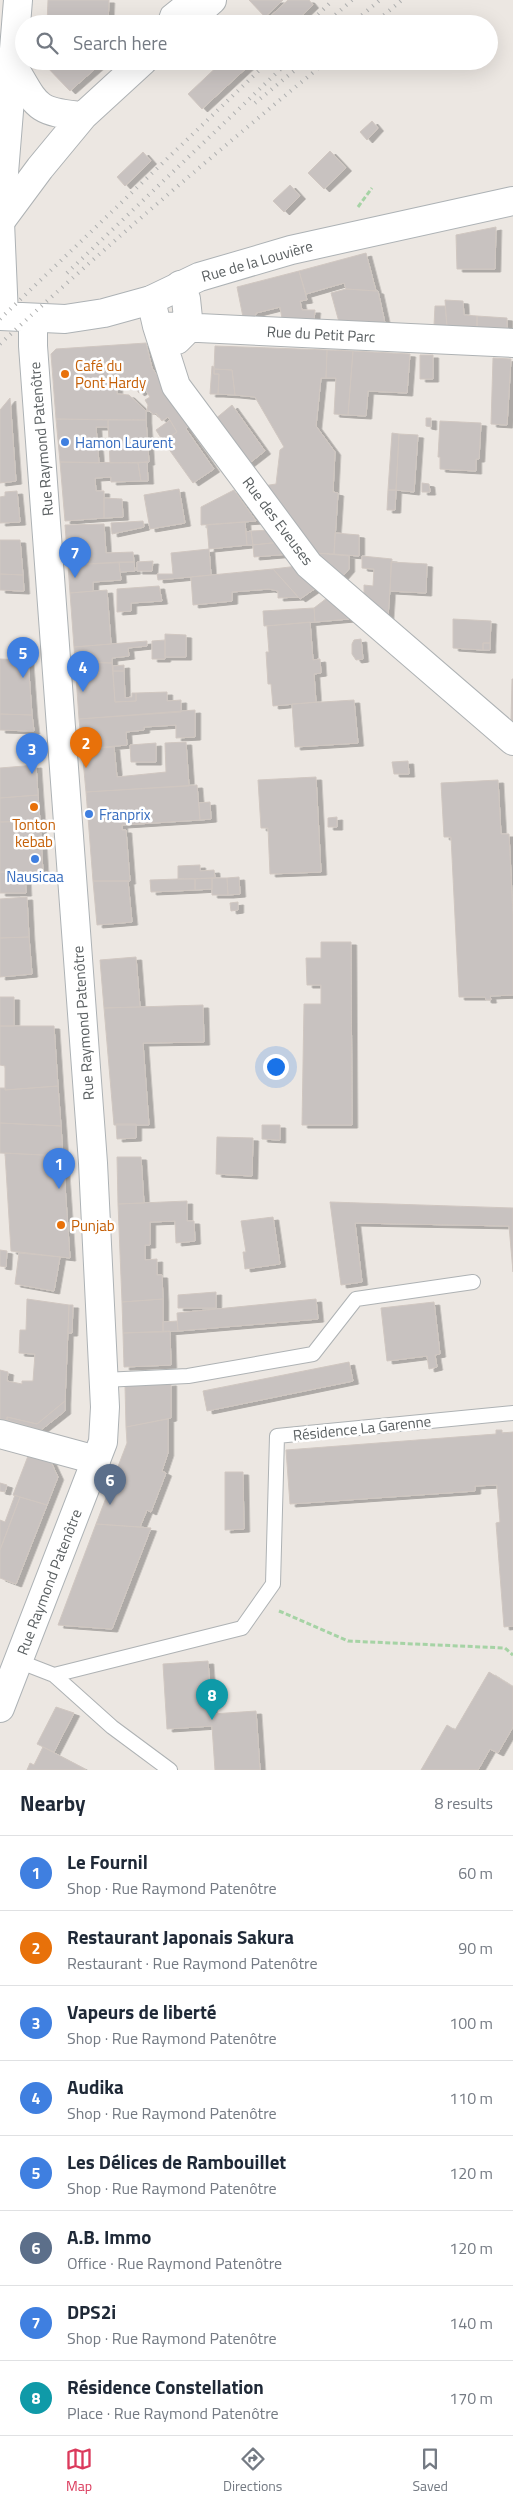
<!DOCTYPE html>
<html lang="en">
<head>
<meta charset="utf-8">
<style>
	:root { --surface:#fff; --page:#f2f2f3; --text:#1f2937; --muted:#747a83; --line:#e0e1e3; --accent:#db3a5c }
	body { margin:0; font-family:"Titillium Web",sans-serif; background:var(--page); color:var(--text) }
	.you { position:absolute; left:275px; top:1066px; width:18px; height:18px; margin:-12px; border:4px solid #fff; border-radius:50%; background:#1a73e8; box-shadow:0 0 0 8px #1a73e833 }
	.badge { display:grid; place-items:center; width:32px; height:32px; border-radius:50%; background:var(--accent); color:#fff; font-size:16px; font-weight:700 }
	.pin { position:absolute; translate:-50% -41px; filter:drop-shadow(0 1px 2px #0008) }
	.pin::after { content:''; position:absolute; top:26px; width:18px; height:15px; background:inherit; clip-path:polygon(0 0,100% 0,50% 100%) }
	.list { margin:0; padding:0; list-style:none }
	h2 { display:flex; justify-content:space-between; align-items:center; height:65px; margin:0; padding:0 20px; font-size:21px }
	h2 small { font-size:16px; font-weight:400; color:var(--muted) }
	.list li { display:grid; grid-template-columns:32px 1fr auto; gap:15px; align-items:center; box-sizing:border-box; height:75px; padding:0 20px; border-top:1px solid var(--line) }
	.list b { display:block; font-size:19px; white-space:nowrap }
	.list p { margin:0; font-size:16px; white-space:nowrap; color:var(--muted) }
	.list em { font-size:16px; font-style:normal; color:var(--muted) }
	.icon { flex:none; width:28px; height:28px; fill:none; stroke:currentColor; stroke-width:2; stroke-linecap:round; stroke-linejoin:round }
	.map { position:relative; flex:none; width:513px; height:1770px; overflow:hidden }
	.search { position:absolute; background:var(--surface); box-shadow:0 5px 20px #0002; left:15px; right:15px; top:15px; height:55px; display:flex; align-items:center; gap:12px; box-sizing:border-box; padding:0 18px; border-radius:28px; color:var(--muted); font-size:19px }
	.sheet { height:665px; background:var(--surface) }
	nav { display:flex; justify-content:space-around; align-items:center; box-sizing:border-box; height:70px; border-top:1px solid var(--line); background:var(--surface); font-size:14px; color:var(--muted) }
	nav a { display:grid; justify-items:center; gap:2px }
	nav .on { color:var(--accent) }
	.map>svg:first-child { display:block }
	.building { fill:#c8c2c0; stroke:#d0c7c1; filter:url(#shadow) }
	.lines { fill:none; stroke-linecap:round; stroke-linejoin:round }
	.lane-casing { stroke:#aeb2b4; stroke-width:16 }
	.street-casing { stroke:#aeb2b4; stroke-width:30 }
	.secondary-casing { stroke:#adb2b5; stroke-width:30 }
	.path { stroke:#a6d3a5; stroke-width:3; stroke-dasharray:5 2.5; stroke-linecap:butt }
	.lane { stroke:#fff; stroke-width:14 }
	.street { stroke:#fff; stroke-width:28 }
	.secondary { stroke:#fff; stroke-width:28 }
	.rail { stroke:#afb0b0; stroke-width:4; stroke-dasharray:1 6; stroke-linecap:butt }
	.food-dot { fill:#e8710a; stroke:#fff; stroke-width:2 }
	.shop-dot { fill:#3f7fe0; stroke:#fff; stroke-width:2 }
	.labels { text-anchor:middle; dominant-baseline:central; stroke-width:5; stroke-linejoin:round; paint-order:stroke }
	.street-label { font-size:15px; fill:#5b6062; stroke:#fff }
	.food-label { font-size:15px; fill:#c56008; stroke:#fff; text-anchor:start }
	.shop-label { font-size:15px; fill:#366cbe; stroke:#fff; text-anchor:start }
</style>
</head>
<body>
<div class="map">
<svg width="513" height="1770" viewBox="0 0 513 1770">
	<defs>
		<filter id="shadow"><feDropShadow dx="5.5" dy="3" stdDeviation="0" flood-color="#0004"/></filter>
	</defs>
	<rect width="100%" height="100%" fill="#ece7e2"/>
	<path class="building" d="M48,0H109L108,24H47Z
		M249,0H283L265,17Z
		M288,0H309L313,5L293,24H262Z
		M104,61L70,91L44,64L45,61Z
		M223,61H254L202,109L188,94Z
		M372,121L378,128L367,140L360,132Z
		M330,151L346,168L324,189L308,173Z
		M143,152L151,161L125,186L117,177Z
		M290,185L300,196L284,212L273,201Z
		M496,227L495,269H457L456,235Z
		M366,253L376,291L346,289L344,283L306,294L299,271Z
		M299,271L307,300L300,301L302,310H315L314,321L282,319L280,307L256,313L255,318L243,317L237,287Z
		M346,289L378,291L385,323L339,322L331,293Z
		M445,300L463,301L464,315L477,316V327L447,326Z
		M435,306H445L447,326L434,325Z
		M477,316L507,318V328L477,327Z
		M146,343L152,368L191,424L186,429L214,469L193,483L163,441L177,432L168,417L162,421L156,413L154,415L150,411H147L148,405L145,400L150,397L145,389L139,393L132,383H117V394L129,395L146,411V420L56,419L51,354L56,349Z
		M215,346L327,350L326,378H321L316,426L335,452L333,492L338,493L334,554L314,553L263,486L276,484L280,450L284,447L255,397L235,395L232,370L214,369Z
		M327,350L353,351L348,415L334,414L336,378H326Z
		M353,351L410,354L407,393L368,391L366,416L348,415Z
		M420,355H433V379H420Z
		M493,358L511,359L507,425L491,424Z
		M212,366L214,367V374H219L218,394H210Z
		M214,369L232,370L235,395L218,394L219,374H214Z
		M10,398L16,481L0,483V410Z
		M232,405L265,451L247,465L214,420Z
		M426,418H431V427L426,426Z
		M56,419L108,420V427H96L99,463L60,462Z
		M108,420H146L149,462L110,463Z
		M170,420L177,432L163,441L156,430Z
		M440,421L481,423L479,459H476V471L440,469V457H438Z
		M392,433L399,434L396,490H388Z
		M399,434L418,435L414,492L396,490Z
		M60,462L138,463L141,481L111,482V477L95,478L96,491H104V518L65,521Z
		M147,462L148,481H141L138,463Z
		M422,483L429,484L430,492H422Z
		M179,489L185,523L150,529L144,495Z
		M234,490L256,521L201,525V507Z
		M388,490H396L395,510H387Z
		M17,491L20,522L0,523V497L5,496V492Z
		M104,498L122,499L123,517L104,518Z
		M143,521L144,527L112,534L111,523Z
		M245,522L247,545L209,549L207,525Z
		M104,524L106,553L133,552L134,562L68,565L65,525Z
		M271,530L281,542L253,545L251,531Z
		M251,531L253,545H247L246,532Z
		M335,533L359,535V556L334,554Z
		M0,540H20L23,575L0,574Z
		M281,542L289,554L254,557L253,545Z
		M209,549L211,575L158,580L157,574H173L171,553Z
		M316,553L349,556V569L342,577Z
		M362,556L392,559L388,617L364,595V585L373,586L374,569L362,568Z
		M153,561L152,571H137V562Z
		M119,562H134L135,571L120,572Z
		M119,562L121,580L93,582V591L70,593L68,565Z
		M391,562L427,564L426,593L390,591Z
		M298,566L316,588L300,599L273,569Z
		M273,569L298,597L278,598V591L269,589L232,592V601L193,605L191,577Z
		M0,574L23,575L24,591L0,590Z
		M159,586L162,601L131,603V611L117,612V589Z
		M107,590L111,644L74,647L70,593Z
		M327,598L349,619L315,622L314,608Z
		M314,608L315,622L264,626L263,611Z
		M453,619L491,621L490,643H483V650L453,648Z
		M310,622L313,660L320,659L321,673L314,674L316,702L273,706L271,684H268L266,652H269L267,626Z
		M165,634L186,635V657H165Z
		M361,639L363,659L356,660L352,654V644L354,640Z
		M165,640V659H152V641Z
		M147,641V646L128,648L129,656L112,658V663L75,662L74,647Z
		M483,643H490V650H483Z
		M0,659L28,660L32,715L0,714Z
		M75,662L112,663L115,702L136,701V693L167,692V701L181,700V712L79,719Z
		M124,665V671H113V666Z
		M113,671H124L125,698L132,697V693H136V701L115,702Z
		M512,679H513V722H511Z
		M354,700L358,743L295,747L292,704Z
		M195,710V737L176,738V725L144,727V730L126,732L127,745L82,749L79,719Z
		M0,714L32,715L34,731L0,730Z
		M186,742L189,786L86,792L82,749L114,747L117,777L166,772L165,743Z
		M156,743V762H131L130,745Z
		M408,761L409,774H394L392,762Z
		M36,765L38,795L0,798V768Z
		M316,777L321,872L270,874L268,828H261L258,780Z
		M498,780L501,834H509L513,915V995L490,996L491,1000H486L485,997H459L451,837H444L441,783Z
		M197,785L200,820L122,825V830H126L130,881H93L86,792Z
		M38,795L40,821L0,822V798Z
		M210,802L211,819L200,820L199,803Z
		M337,817V827H328V818Z
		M40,821L43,872H0V822Z
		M200,865V871L214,870L215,878L178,879V866Z
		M0,872H25L26,893H0Z
		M239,877L240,894L228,895L227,878Z
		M212,878V889L195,890V879Z
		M212,878H227L228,895H212Z
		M178,879H195V890L151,892L150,880Z
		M93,881H128L132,922L97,925Z
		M27,897L29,937L0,938V899Z
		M238,902V910L231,911L230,903Z
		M29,937L32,974L0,977V938Z
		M321,942H351L352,1125H302L304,1004H321V985H307L306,958H321Z
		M136,957L140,1007L104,1008L100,960Z
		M0,997H14V1026H0Z
		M203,1005L204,1042L143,1043L149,1125H114L104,1008Z
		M0,1026H54L58,1086L5,1090V1066L0,1065Z
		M58,1086L61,1126L0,1123V1088H5V1090Z
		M0,1123L61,1126L63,1156L0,1153Z
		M116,1124H136V1138L117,1139Z
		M262,1125H280V1140L262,1139Z
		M217,1137L253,1138L252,1176L216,1174Z
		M5,1153L63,1156L70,1258L11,1251Z
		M117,1157H141L144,1203L118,1204Z
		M187,1201V1221H194L195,1241L176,1243L175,1221L150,1222V1245H145V1260L157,1259V1275H162L163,1299L122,1302L118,1204Z
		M330,1202L513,1208V1272L509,1226L355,1223L362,1282L341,1285Z
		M273,1217L280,1264L245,1269L243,1252H246L241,1221Z
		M0,1250L7,1251L6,1267L0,1266Z
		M19,1253L60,1257L54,1291L15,1284Z
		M216,1292V1308H178V1295Z
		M27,1299L69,1305L65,1401L37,1424L7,1417V1420L0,1419V1370L8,1372L7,1381L22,1384V1381H33L35,1354L19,1353L20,1330H26Z
		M163,1299V1332L123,1333L122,1302Z
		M316,1299L318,1319L178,1331L177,1313Z
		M434,1302L440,1354L435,1355L437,1367L429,1369L427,1356L387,1361L381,1308Z
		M69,1305H73L72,1333H68Z
		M177,1321L178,1331L163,1332V1322Z
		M170,1331L171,1365L124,1367L123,1333Z
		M349,1362L353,1381L207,1411L203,1391Z
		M171,1383V1418L126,1427L125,1386Z
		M65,1401V1411L41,1430L7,1420V1417L37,1424Z
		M168,1419V1453L162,1471L166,1473L151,1512L147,1510L140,1527L96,1524L127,1443L126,1427Z
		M496,1430H502V1433L513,1432V1626L504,1627L496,1523L500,1522L497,1485L475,1486V1491L290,1504L286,1450L496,1434Z
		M28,1456L51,1462L58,1477L47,1505L13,1495Z
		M225,1472H243L244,1529L225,1530Z
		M0,1483L7,1485L5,1492L0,1491Z
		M15,1495L20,1497L0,1550V1520L5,1522Z
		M20,1497L47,1505L16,1584L0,1578V1550Z
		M96,1524L151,1528L112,1629L58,1625Z
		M208,1661L212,1714L256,1711L260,1770H215L212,1726L167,1729L163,1664Z
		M489,1672L513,1687V1727L498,1753L490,1749L478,1770H421L447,1725L455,1730Z
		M56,1707L74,1713L54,1752L37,1744Z
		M43,1747L85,1769V1770H27L30,1763L34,1765Z"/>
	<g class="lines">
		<g class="lane-casing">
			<path id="lane" d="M164,24L168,13L184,0
				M103,1380L188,1376L313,1354L356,1299L473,1282
				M18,1661L54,1675L112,1727L170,1770
				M54,1675L242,1628L273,1584L277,1436L513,1413"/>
		</g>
		<g class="street-casing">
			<path id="street" d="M185,24L212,0
				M12,64C37,105 33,112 83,116
				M0,222L40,168L83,116L143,61
				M151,300L157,326L176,386L309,565L513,741
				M157,326L513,343
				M177,340L189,328L186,299L180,285
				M0,1434L96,1460"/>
		</g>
		<g class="secondary-casing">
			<path id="secondary" d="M0,316L65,319L104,313L151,300L199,277L291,250L513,201
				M4,316L0,222L18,0
				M0,1708L103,1442L105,1407L93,1163L33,346V319"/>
		</g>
		<path class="path" d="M358,207L372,188
			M279,1611L348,1641L505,1648L513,1655"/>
		<use href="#lane" class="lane"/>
		<use href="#street" class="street"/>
		<use href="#secondary" class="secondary"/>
		<path class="rail" d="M308,24L333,0
			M325,24L352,0
			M351,24L380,0
			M373,24L402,0
			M255,103L306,61
			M67,273L289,61
			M0,319L269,61
			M0,344C106,246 215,153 327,61"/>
	</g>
	<g class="food-dot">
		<circle cx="65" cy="374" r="5"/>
		<circle cx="34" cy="807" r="5"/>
		<circle cx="61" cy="1225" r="5"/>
	</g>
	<g class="shop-dot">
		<circle cx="65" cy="442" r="5"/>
		<circle cx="89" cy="814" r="5"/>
		<circle cx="35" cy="859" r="5"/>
	</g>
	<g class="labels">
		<g class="street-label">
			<text transform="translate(257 261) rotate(-16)">Rue de la Louvière</text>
			<text transform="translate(321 334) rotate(3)">Rue du Petit Parc</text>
			<text transform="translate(41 439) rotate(-95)">Rue Raymond Patenôtre</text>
			<text transform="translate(278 521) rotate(53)">Rue des Eveuses</text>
			<text transform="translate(83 1023) rotate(-94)">Rue Raymond Patenôtre</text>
			<text transform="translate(362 1428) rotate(-6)">Résidence La Garenne</text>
			<text transform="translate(49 1582) rotate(-69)">Rue Raymond Patenôtre</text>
		</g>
		<g class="food-label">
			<text x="75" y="365">Café du<tspan x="75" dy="17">Pont Hardy</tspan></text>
			<text x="34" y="824" text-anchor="middle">Tonton<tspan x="34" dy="17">kebab</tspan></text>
			<text x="71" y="1225">Punjab</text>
		</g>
		<g class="shop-label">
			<text x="75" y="442">Hamon Laurent</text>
			<text x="99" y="814">Franprix</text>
			<text x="35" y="876" text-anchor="middle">Nausicaa</text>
		</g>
	</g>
</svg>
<div class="you"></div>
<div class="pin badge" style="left:59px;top:1189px;background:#3f7fe0">1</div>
<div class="pin badge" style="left:86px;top:768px;background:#e8710a">2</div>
<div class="pin badge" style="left:32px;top:774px;background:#3f7fe0">3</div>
<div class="pin badge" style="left:83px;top:692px;background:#3f7fe0">4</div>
<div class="pin badge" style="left:23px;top:678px;background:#3f7fe0">5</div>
<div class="pin badge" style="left:110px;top:1505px;background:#5c6f8a">6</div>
<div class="pin badge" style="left:75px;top:578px;background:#3f7fe0">7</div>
<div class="pin badge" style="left:212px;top:1720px;background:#0f9aa8">8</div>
<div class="search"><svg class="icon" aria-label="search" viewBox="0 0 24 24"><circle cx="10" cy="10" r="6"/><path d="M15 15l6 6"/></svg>Search here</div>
</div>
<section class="sheet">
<h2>Nearby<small>8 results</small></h2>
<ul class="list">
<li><span class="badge" style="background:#3f7fe0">1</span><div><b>Le Fournil</b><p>Shop · Rue Raymond Patenôtre</p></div><em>60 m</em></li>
<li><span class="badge" style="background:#e8710a">2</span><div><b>Restaurant Japonais Sakura</b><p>Restaurant · Rue Raymond Patenôtre</p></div><em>90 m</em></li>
<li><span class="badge" style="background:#3f7fe0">3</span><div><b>Vapeurs de liberté</b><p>Shop · Rue Raymond Patenôtre</p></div><em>100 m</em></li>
<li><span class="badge" style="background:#3f7fe0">4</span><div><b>Audika</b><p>Shop · Rue Raymond Patenôtre</p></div><em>110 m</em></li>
<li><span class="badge" style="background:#3f7fe0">5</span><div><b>Les Délices de Rambouillet</b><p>Shop · Rue Raymond Patenôtre</p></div><em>120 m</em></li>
<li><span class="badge" style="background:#5c6f8a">6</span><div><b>A.B. Immo</b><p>Office · Rue Raymond Patenôtre</p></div><em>120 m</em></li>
<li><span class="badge" style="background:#3f7fe0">7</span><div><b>DPS2i</b><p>Shop · Rue Raymond Patenôtre</p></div><em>140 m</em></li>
<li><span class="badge" style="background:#0f9aa8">8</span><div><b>Résidence Constellation</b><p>Place · Rue Raymond Patenôtre</p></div><em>170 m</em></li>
</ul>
</section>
<nav>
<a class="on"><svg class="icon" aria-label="map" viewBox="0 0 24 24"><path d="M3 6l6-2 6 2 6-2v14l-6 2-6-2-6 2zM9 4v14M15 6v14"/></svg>Map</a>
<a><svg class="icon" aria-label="directions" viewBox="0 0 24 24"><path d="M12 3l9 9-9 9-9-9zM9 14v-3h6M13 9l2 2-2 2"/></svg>Directions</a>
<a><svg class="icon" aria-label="saved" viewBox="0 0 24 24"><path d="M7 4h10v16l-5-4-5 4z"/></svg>Saved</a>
</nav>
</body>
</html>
